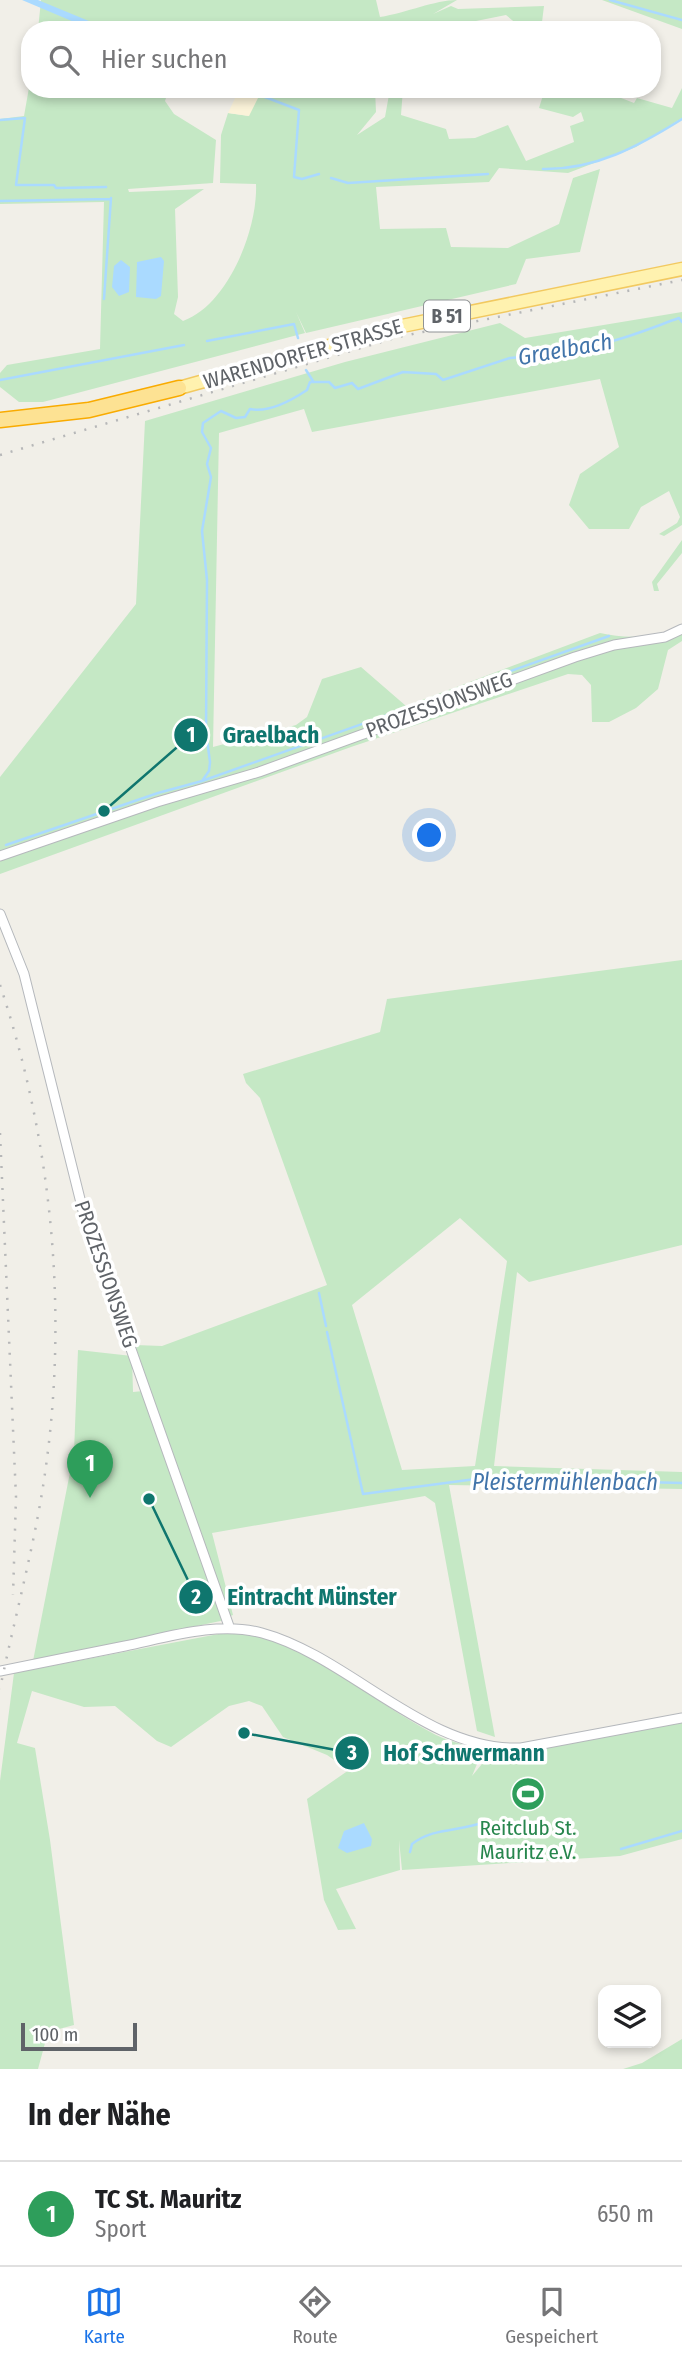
<!DOCTYPE html>
<html lang="de">
<head>
<meta charset="utf-8">
<style>
	:root { --surface:#fff; --page:#f6f6f6; --text:#202124; --muted:#757577; --line:#e0e0e0; --accent:#1a73e8 }
	body { margin:0; font-family:"Fira Sans Condensed",sans-serif; background:var(--page); color:var(--text) }
	.controls { position:absolute; right:21px; bottom:21px; display:grid; overflow:hidden; border-radius:14px; box-shadow:0 4px 10px #0003 }
	.controls button { width:63px; height:63px; display:grid; place-items:center; padding:0; border:0; border-bottom:2px solid var(--line); background:var(--surface); color:var(--text); font:35px sans-serif }
	.scale { position:absolute; left:21px; bottom:18px; width:116px; box-sizing:border-box; padding-left:7px; border:4px solid #5f6368; border-top:0; font-size:19px; line-height:24px; white-space:nowrap; color:#5f6368; -webkit-text-stroke:5px #fff; paint-order:stroke }
	.you { position:absolute; left:430px; top:836px; width:24px; height:24px; margin:-18px; border:5px solid #fff; border-radius:50%; background:#1a73e8; box-shadow:0 0 0 10px #1a73e833 }
	.badge { display:grid; place-items:center; width:46px; height:46px; border-radius:50%; background:var(--accent); color:#fff; font-size:23px; font-weight:700 }
	.pin { position:absolute; translate:-50% -58px; filter:drop-shadow(0 2px 4px #0008) }
	.pin::after { content:''; position:absolute; top:37px; width:24px; height:21px; background:inherit; clip-path:polygon(0 0,100% 0,50% 100%) }
	.list { margin:0; padding:0; list-style:none }
	h2 { display:flex; justify-content:space-between; align-items:center; height:91px; margin:0; padding:0 28px; font-size:30px }
	h2 small { font-size:23px; font-weight:400; color:var(--muted) }
	.list li { display:grid; grid-template-columns:46px 1fr auto; gap:21px; align-items:center; box-sizing:border-box; height:105px; padding:0 28px; border-top:2px solid var(--line) }
	.list b { display:block; font-size:26px; white-space:nowrap }
	.list p { margin:0; font-size:23px; white-space:nowrap; color:var(--muted) }
	.list em { font-size:23px; font-style:normal; color:var(--muted) }
	.icon { flex:none; width:38px; height:38px; fill:none; stroke:currentColor; stroke-width:2; stroke-linecap:round; stroke-linejoin:round }
	.map { position:relative; flex:none; width:682px; height:2069px; overflow:hidden }
	.search { position:absolute; background:var(--surface); box-shadow:0 4px 10px #0003; left:21px; right:21px; top:21px; height:77px; display:flex; align-items:center; gap:18px; box-sizing:border-box; padding:0 24px; border-radius:28px; color:var(--muted); font-size:26px }
	.sheet { height:196px; background:var(--surface) }
	nav { display:flex; justify-content:space-around; align-items:center; box-sizing:border-box; height:98px; border-top:2px solid var(--line); background:var(--surface); font-size:19px; color:var(--muted) }
	nav a { display:grid; justify-items:center; gap:4px }
	nav .on { color:var(--accent) }
	.map>svg:first-child { display:block }
	.green { fill:#c5e8c5; fill-rule:evenodd }
	.sand { fill:#fbf3d9 }
	.water { fill:#aadaff }
	.lines { fill:none; stroke-linecap:round; stroke-linejoin:round }
	.stream { stroke:#aadaff; stroke-width:2.5 }
	.minor-casing { stroke:#b5b8bc; stroke-width:11 }
	.major-casing { stroke:#f2c960; stroke-width:15 }
	.highway-casing { stroke:#f9ab00; stroke-width:17 }
	.minor { stroke:#fff; stroke-width:9 }
	.major { stroke:#fff2af; stroke-width:12 }
	.highway { stroke:#fde293; stroke-width:14 }
	.rail { stroke:#b6b7b8; stroke-width:2.5; stroke-dasharray:2 9; stroke-linecap:butt }
	.labels { text-anchor:middle; dominant-baseline:central; stroke-width:7; stroke-linejoin:round; paint-order:stroke }
	.shield { fill:#fff; stroke:#8f9295; stroke-width:2 }
	.shield-label { font-size:19px; font-weight:bold; fill:#5f6368 }
	.street-label { font-size:21px; fill:#5f6368; stroke:#fff }
	.leisure-label { font-size:21px; fill:#27864d; stroke:#fff }
	.water-label { font-size:23px; font-style:italic; fill:#4174aa; stroke:#fff }
	.leader { fill:none; stroke:#0f766e; stroke-width:2.5 }
	.callout-dot { fill:#0f766e; stroke:#fff; stroke-width:2.5 }
	.mark-label { font-size:21px; text-anchor:middle; font-weight:bold; fill:#fff }
	.callout-label { font-size:23px; text-anchor:middle; font-weight:bold; fill:#0f766e; stroke:#fff; stroke-width:7; stroke-linejoin:round; paint-order:stroke }
</style>
</head>
<body>
<div class="map">
<svg width="682" height="2069" viewBox="0 0 682 2069">
	<rect width="100%" height="100%" fill="#f1efe8"/>
	<path class="green" d="M41,0H376L380,17C406,13 435,0 457,0L433,14L451,6L458,9L544,6L541,30H524L506,15L461,24V30H417V22L382,30H38Z
		M602,0H682V29Z
		M30,82V89H169L165,101L174,114L216,140L213,183L128,189L129,192L204,189L175,209L178,297L174,314L183,321C228,305 258,229 256,184L220,183L221,135L228,113L249,116L251,94H237L233,89H375L376,112L357,135L385,117L390,89H403L401,115L446,129L449,139L475,138L508,125L526,161L574,142L570,126L584,121L581,112L573,117L539,108L545,89H598L634,103L637,98L672,108L682,88V118L636,147L568,173L499,168L489,182L376,187L380,229L446,228L451,247L508,248L559,224L573,178L600,169L580,252L526,259L516,284L306,333L296,312L305,333L43,402H19L0,387V373L7,365L100,349L104,202L0,204V119L24,116Z
		M682,312V525L664,536L659,534L677,523L680,517L669,491L641,507L629,529H589L569,505L580,474L619,447L600,379L312,432L304,409L219,433L213,747L296,725L307,717L322,679L361,667L406,706L600,633C626,639 658,639 682,625V641L668,650L658,689L636,708L609,722H592L591,685L582,675L568,674L351,747L0,874V777L136,604L145,421L345,362L500,323L525,338Z
		M682,540V553L657,584L659,591H654L652,582Z
		M682,960V1245L529,1282L517,1272L494,1466L682,1472V1489L449,1485L495,1737L477,1731L435,1503L425,1496L212,1533L233,1615L228,1617L135,1345L162,1346L327,1285L260,1098L246,1083L243,1074L380,1032L387,999ZM460,1218L507,1261L475,1466L402,1470L352,1305Z
		M78,1350L132,1356L133,1392L143,1391L225,1620L33,1661L74,1452Z
		M229,1632C308,1638 367,1700 436,1735C451,1742 467,1745 482,1752L472,1776L491,1753L529,1751L682,1720V1839L620,1856L402,1870L399,1840L400,1870L336,1889L356,1929L338,1930L324,1900L307,1799L349,1770L327,1755L283,1737L262,1706L249,1701L229,1706L171,1747L157,1741L115,1706L84,1707L32,1691L17,1743L35,1748L50,1840L74,2025L48,2032L38,2069H0V1781L14,1673Z
		M682,2039V2069H623L642,2063Z"/>
	<path class="sand" d="M237,94L259,96L249,116L228,113Z"/>
	<path class="water" d="M22,0H38L101,26L102,30H93Z
		M161,257L164,261L161,296L156,299L136,297L137,262Z
		M121,260L130,267L129,292L119,296L112,287L114,266Z
		M364,1823L372,1839L371,1846L347,1853L338,1848L344,1831Z"/>
	<g class="lines">
		<path class="stream" d="M610,0L682,20
			M244,89L299,110L294,177L302,179L319,174
			M0,120L25,118L16,185H54L56,188L106,187
			M543,169C595,170 639,146 682,119
			M331,178L348,183L488,174
			M0,201L111,199
			M104,299L111,198
			M207,341L294,324L298,338
			M306,370L313,381
			M0,380L184,345
			M202,781L209,771L210,762L206,732L207,580L202,531L211,477L207,464L211,448L202,432L203,423L221,411L236,418L245,417L250,409C268,413 292,400 307,390L310,382H329L335,388L352,383L358,389L403,372L436,374L443,380L510,358L548,355L561,345C597,352 645,330 679,318L682,322
			M6,845L158,793L202,781L609,636
			M319,1293L326,1326
			M327,1332L363,1494L483,1478L682,1483
			M621,1849L682,1831
			M410,1852L412,1844C434,1827 459,1832 484,1822"/>
		<g class="minor-casing">
			<path id="minor" d="M0,856L157,802L259,772L575,657L614,645L665,637L682,629
				M0,914L24,974L85,1219L230,1629
				M0,1671C42,1663 83,1654 125,1646C168,1637 218,1621 262,1633C350,1657 426,1752 521,1748L682,1718"/>
		</g>
		<g class="major-casing">
			<path id="major" d="M179,388L397,327L682,269"/>
		</g>
		<g class="highway-casing">
			<path id="highway" d="M0,420L89,410L179,388"/>
		</g>
		<use href="#minor" class="minor"/>
		<use href="#major" class="major"/>
		<use href="#highway" class="highway"/>
		<path class="rail" d="M0,455L398,337L682,280
			M0,985C51,1138 68,1306 46,1466C36,1541 15,1615 0,1689
			M0,1133L16,1497L13,1595"/>
	</g>
	<defs>
		<g id="stadium-disc" transform="scale(1.75)"><circle r="9.5" fill="#2e9e5b" stroke="#fff"/><path d="M0-5a6.5 5 0 1 0 0 10a6.5 5 0 1 0 0-10ZM-3.5-1.8h7v3.6h-7Z" fill="#fff"/></g>
	</defs>
	<g fill-rule="evenodd">
		<use href="#stadium-disc" x="528" y="1794"/>
	</g>
	<g class="labels">
		<rect class="shield" x="424" y="300.5" width="46" height="31" rx="5"/>
		<g class="shield-label">
			<text x="447" y="316">B 51</text>
		</g>
		<g class="street-label">
			<text transform="translate(303 354) rotate(-16)">WARENDORFER STRASSE</text>
			<text transform="translate(439 705) rotate(-20)">PROZESSIONSWEG</text>
			<text transform="translate(106 1274) rotate(71)">PROZESSIONSWEG</text>
		</g>
		<g class="leisure-label">
			<text x="528" y="1828">Reitclub St.<tspan x="528" dy="24">Mauritz e.V.</tspan></text>
		</g>
		<g class="water-label">
			<text transform="translate(565 349) rotate(-10)">Graelbach</text>
			<text x="565" y="1482">Pleistermühlenbach</text>
		</g>
	</g>
	<path class="leader" d="M104 811L191 735M149 1499L196 1597M244 1733L352 1753"/>
	<g class="callout-dot">
		<circle cx="104" cy="811" r="7"/>
		<circle cx="149" cy="1499" r="7"/>
		<circle cx="244" cy="1733" r="7"/>
		<circle cx="191" cy="735" r="18"/>
		<circle cx="196" cy="1597" r="18"/>
		<circle cx="352" cy="1753" r="18"/>
	</g>
	<g class="mark-label">
		<text x="191" y="742">1</text>
		<text x="196" y="1604">2</text>
		<text x="352" y="1760">3</text>
	</g>
	<g class="callout-label">
		<text x="271" y="743">Graelbach</text>
		<text x="312" y="1605">Eintracht Münster</text>
		<text x="464" y="1761">Hof Schwermann</text>
	</g>
</svg>
<div class="controls">
<button><svg class="icon" aria-label="layers" viewBox="0 0 24 24"><path d="M12 4l9 5-9 5-9-5zM3 14l9 5 9-5"/></svg></button>
</div>
<div class="scale">100 m</div>
<div class="you"></div>
<div class="pin badge" style="left:90px;top:1498px;background:#2e9e5b">1</div>
<div class="search"><svg class="icon" aria-label="search" viewBox="0 0 24 24"><circle cx="10" cy="10" r="6"/><path d="M15 15l6 6"/></svg>Hier suchen</div>
</div>
<section class="sheet">
<h2>In der Nähe<small></small></h2>
<ul class="list">
<li><span class="badge" style="background:#2e9e5b">1</span><div><b>TC St. Mauritz</b><p>Sport</p></div><em>650 m</em></li>
</ul>
</section>
<nav>
<a class="on"><svg class="icon" aria-label="map" viewBox="0 0 24 24"><path d="M3 6l6-2 6 2 6-2v14l-6 2-6-2-6 2zM9 4v14M15 6v14"/></svg>Karte</a>
<a><svg class="icon" aria-label="directions" viewBox="0 0 24 24"><path d="M12 3l9 9-9 9-9-9zM9 14v-3h6M13 9l2 2-2 2"/></svg>Route</a>
<a><svg class="icon" aria-label="saved" viewBox="0 0 24 24"><path d="M7 4h10v16l-5-4-5 4z"/></svg>Gespeichert</a>
</nav>
</body>
</html>
